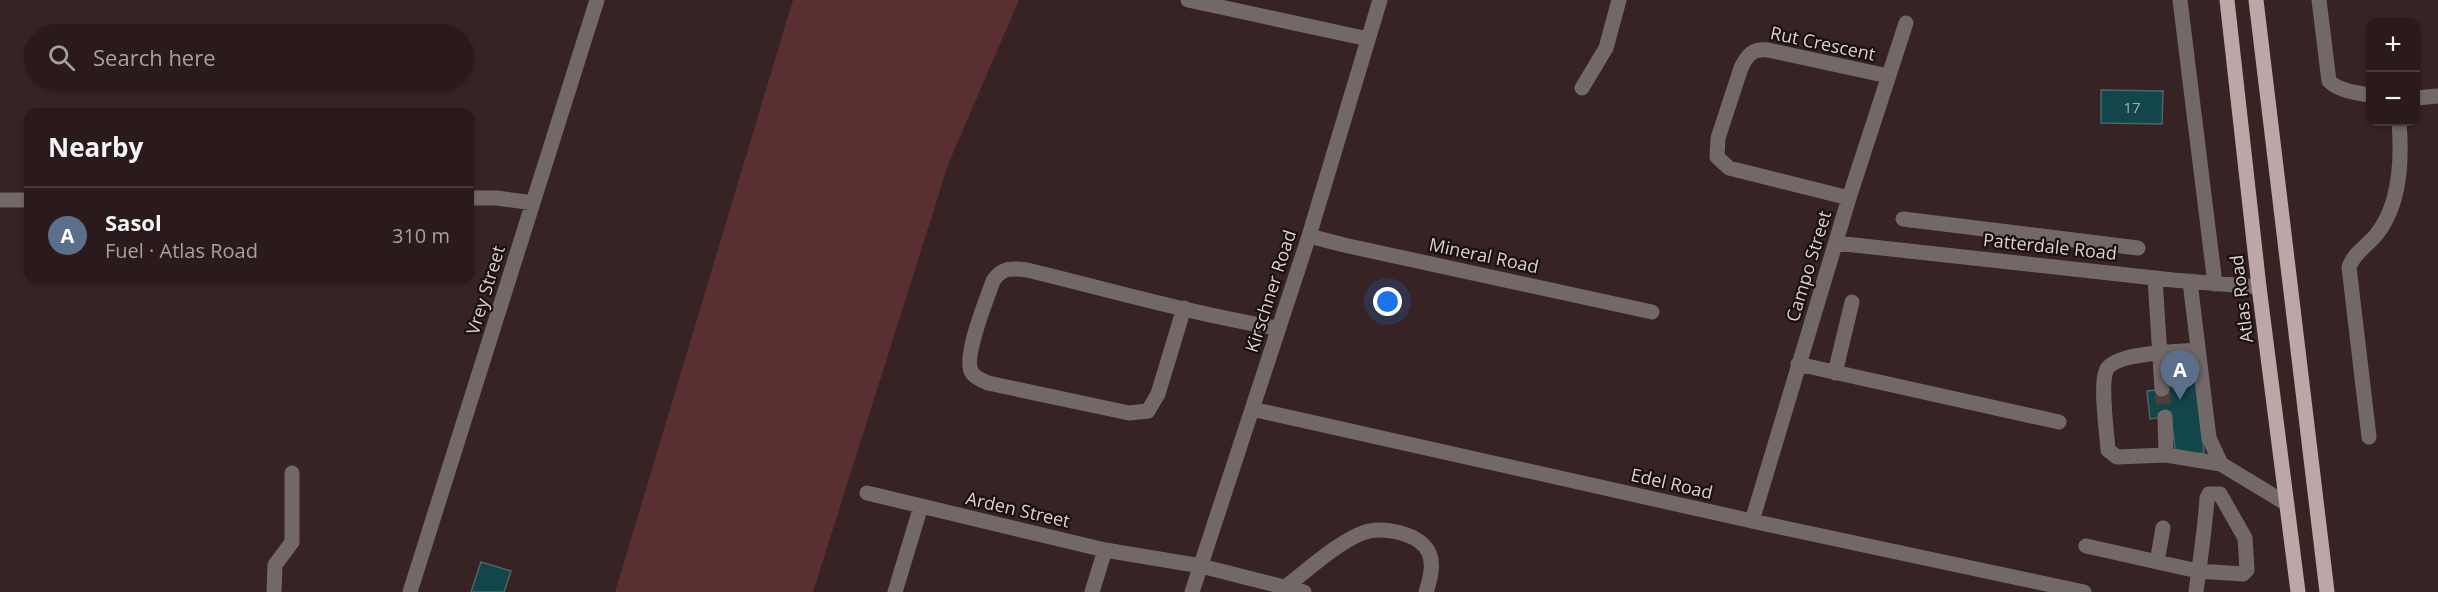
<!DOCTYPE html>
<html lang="en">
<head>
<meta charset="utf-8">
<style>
	:root { --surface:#2a1a1b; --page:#362728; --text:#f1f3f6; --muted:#a5a1a3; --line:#46383a; --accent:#b45309 }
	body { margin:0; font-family:"Open Sans",sans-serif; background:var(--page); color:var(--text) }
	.controls { position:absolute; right:18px; top:18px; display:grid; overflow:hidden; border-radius:12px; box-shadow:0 2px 4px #0004 }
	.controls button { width:54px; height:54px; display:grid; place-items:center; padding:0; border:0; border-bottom:2px solid var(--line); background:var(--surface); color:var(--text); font:30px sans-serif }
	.you { position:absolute; left:1388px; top:302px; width:21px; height:21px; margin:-15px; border:4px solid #fff; border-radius:50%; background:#1a73e8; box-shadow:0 0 0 9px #1a73e833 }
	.badge { display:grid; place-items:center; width:39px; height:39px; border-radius:50%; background:var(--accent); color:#fff; font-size:20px; font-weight:700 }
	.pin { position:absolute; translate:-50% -50px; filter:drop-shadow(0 2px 3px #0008) }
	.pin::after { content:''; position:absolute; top:32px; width:21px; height:18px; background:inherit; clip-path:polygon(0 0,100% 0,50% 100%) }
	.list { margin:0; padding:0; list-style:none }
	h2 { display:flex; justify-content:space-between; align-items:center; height:78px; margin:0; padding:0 24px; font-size:26px }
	h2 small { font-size:20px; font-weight:400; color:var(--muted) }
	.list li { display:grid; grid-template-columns:39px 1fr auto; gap:18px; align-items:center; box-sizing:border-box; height:96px; padding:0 24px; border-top:2px solid var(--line) }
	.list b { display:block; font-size:22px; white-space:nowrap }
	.list p { margin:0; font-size:20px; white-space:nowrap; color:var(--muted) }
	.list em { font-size:20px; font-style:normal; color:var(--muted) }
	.icon { flex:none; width:33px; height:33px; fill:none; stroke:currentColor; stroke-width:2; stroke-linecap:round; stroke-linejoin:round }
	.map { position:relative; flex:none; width:2438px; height:592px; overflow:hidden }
	.search { position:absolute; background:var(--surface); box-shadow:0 2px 4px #0004; left:24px; top:24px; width:450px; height:66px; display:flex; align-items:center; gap:15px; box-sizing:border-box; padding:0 21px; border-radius:33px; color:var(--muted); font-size:22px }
	.panel { position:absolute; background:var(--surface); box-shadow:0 2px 4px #0004; left:24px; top:108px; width:450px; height:174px; border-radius:12px }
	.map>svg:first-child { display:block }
	.green { fill:#592f31 }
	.building { fill:#13464b; stroke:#4b6669; stroke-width:1.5 }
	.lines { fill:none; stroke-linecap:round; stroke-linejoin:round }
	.minor-tunnel { stroke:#513d3e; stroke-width:15; stroke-dasharray:15 8; stroke-linecap:butt }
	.minor { stroke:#736868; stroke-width:15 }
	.major { stroke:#bda6a6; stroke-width:15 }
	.labels { text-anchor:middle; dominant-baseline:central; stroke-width:4.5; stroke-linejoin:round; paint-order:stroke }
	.number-label { font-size:15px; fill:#acaeb0 }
	.street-label { font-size:18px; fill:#dfd1d1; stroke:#191010 }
</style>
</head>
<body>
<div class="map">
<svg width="2438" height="592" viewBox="0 0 2438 592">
	<rect width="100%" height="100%" fill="#382324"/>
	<path class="green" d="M793,0H1019L949,162L813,592H615Z"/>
	<path class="building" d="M2101,90L2163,91L2162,124L2101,123Z
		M2194,364L2204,453L2176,456L2171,416L2150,419L2147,391L2167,389L2165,367Z
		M481,562L511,571L504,592H471Z"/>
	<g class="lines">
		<path class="minor-tunnel" d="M2162,389L2165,417"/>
		<path class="minor" d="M1188,0L1368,39
			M2180,0L2215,284
			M2319,0L2329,81C2339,91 2357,93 2370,95
			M1582,88L1606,48L1619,0
			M2416,98L2438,96
			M470,198H497L533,203
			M1849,198L1729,168L1717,157L1718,138L1741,68C1747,55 1753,48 1768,50L1888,76
			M0,200H28
			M1903,219L2138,248
			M1309,236L1344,245L1652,312
			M1836,243L2173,280L2259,287
			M2155,278L2162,389
			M2190,282L2209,438L2221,464
			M1184,308L1158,394L1148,411L1129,413L988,383C983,381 976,378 972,373C962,358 987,299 993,281C1002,267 1012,268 1027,270C1110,290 1193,314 1277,328
			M2197,350C2178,352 2113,352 2106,371C2100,386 2107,433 2108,450L2117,457L2166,455L2221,464L2287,504
			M1798,364L2059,422
			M1835,373L1852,302
			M1252,409L1752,521L2084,592
			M2165,417L2166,455
			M2369,437L2349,267C2354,253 2367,246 2376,235C2401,204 2402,159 2399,122
			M867,493L1105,550L1201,566L1304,592
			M1752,521L1849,198L1906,23
			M2086,546L2198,571L2243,574L2247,570L2245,538L2220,494H2209L2207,498C2205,530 2200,560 2196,592
			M2157,562L2163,528
			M1284,588C1308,570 1333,546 1360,534C1379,525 1417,532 1428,551C1435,563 1430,580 1426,592
			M274,592L275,565L292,542V473
			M410,592L597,0
			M895,592L921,506
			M1092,592L1105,550
			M1192,592L1309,236L1380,0"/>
		<path class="major" d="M2227,0L2259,287L2298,592
			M2256,0L2327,592"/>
	</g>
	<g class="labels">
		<g class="number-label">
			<text x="2132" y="107">17</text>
		</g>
		<g class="street-label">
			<text transform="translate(1823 43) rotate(12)">Rut Crescent</text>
			<text transform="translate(2050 246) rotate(6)">Patterdale Road</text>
			<text transform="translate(1484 255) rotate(12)">Mineral Road</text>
			<text transform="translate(1808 266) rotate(-73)">Campo Street</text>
			<text transform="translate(485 290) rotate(-73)">Vrey Street</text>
			<text transform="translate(1270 291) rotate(-72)">Kirschner Road</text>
			<text transform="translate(2241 299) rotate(-97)">Atlas Road</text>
			<text transform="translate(1672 483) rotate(13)">Edel Road</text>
			<text transform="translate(1018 509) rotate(13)">Arden Street</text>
		</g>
	</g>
</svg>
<div class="controls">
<button>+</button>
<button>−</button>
</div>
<div class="you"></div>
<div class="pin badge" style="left:2180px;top:400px;background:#5c6f8a">A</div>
<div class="search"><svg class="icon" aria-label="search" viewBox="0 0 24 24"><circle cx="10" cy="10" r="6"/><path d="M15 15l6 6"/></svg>Search here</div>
<section class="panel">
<h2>Nearby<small></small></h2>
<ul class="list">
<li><span class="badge" style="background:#5c6f8a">A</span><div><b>Sasol</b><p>Fuel · Atlas Road</p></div><em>310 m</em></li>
</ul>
</section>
</div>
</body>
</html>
